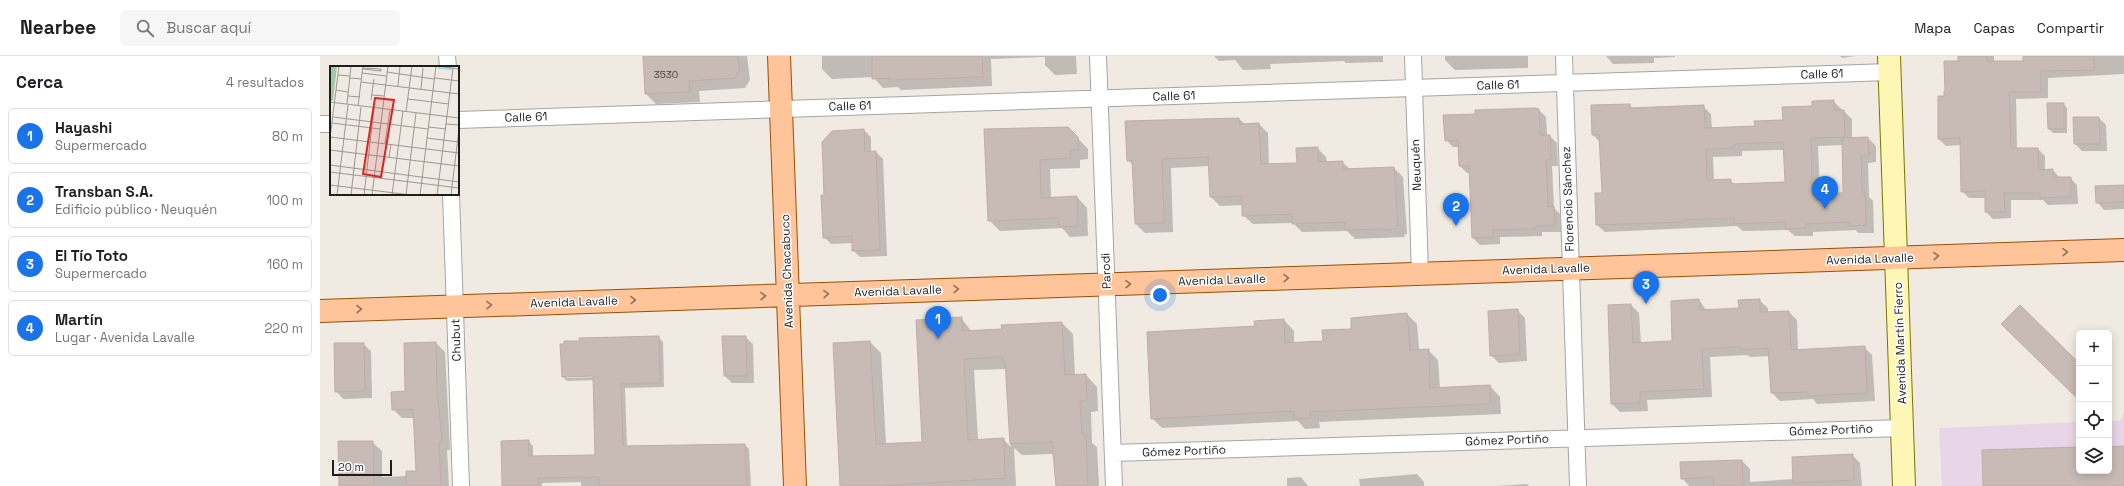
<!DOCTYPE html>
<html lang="es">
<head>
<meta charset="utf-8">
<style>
	:root { --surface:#fff; --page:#f6f6f6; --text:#202124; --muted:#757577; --line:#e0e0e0; --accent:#1a73e8 }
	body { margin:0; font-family:"Space Grotesk",sans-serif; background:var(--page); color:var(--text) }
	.controls { position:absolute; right:12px; bottom:12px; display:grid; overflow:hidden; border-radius:6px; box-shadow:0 2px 10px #0003 }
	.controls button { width:36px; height:36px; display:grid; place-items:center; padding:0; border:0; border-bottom:1px solid var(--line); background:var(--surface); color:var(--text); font:20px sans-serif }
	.scale { position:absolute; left:12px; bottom:10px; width:60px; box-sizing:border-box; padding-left:4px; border:2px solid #1e1e1e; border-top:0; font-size:11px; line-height:14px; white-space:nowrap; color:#1e1e1e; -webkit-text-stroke:3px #fff; paint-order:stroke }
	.you { position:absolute; left:840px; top:239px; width:14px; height:14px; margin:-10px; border:3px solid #fff; border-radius:50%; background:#1a73e8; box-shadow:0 0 0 6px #1a73e833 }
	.badge { display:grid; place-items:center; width:26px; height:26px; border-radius:50%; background:var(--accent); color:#fff; font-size:13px; font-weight:700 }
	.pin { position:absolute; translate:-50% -33px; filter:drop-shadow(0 1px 2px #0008) }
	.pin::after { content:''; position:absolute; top:21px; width:14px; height:12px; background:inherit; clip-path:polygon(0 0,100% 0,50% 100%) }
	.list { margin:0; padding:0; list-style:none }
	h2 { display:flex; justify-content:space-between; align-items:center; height:52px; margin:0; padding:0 16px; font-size:17px }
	h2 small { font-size:13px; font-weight:400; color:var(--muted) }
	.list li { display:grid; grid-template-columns:26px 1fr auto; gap:12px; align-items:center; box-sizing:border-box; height:56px; margin:0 8px 8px; padding:0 8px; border:1px solid var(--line); border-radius:6px }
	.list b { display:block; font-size:15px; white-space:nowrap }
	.list p { margin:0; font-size:13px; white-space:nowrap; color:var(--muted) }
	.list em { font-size:13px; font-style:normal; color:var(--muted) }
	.icon { flex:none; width:22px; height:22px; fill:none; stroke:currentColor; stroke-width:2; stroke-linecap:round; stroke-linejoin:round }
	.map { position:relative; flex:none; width:1804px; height:430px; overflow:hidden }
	header { display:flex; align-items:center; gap:24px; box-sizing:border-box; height:56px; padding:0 20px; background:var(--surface); border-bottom:1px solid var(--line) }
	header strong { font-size:19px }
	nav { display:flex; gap:22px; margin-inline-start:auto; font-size:14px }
	.search { width:280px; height:36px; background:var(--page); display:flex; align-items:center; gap:10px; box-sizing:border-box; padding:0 14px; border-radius:6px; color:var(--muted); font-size:15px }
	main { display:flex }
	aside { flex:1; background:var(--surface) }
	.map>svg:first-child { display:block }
	.industrial { fill:#e9d5e8 }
	.shadow { fill:#0003; fill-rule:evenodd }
	.building { fill:#c8bbb6; stroke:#c2ada5; fill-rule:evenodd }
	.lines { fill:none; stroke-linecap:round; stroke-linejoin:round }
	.street-casing { stroke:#a5a5a5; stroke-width:18 }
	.secondary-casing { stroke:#7a7600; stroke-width:24 }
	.primary-casing { stroke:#985000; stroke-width:24 }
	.street { stroke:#fff; stroke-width:16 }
	.secondary { stroke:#fdf6b4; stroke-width:22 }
	.primary { stroke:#ffc499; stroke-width:22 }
	.oneway { stroke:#8e715c }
	.labels { text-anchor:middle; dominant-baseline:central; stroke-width:3; stroke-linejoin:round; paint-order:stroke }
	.number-label { font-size:10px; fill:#484544 }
	.street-label { font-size:12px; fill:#1e1e1e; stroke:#fff }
	.inset-river { fill:none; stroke:#a1dbe0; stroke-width:2 }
	.inset-road { fill:none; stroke:#9c9894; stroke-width:1 }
	.view { fill:#d62828; fill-opacity:0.15; stroke:#d62828; stroke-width:2 }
	.inset-edge { fill:none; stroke:#1e1e1e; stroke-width:2 }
</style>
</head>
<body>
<header>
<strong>Nearbee</strong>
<div class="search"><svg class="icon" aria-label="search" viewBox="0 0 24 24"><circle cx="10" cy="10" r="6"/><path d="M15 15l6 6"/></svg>Buscar aquí</div>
<nav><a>Mapa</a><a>Capas</a><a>Compartir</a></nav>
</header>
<main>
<aside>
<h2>Cerca<small>4 resultados</small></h2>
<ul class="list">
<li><span class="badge">1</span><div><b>Hayashi</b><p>Supermercado</p></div><em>80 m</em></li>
<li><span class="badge">2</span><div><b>Transban S.A.</b><p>Edificio público · Neuquén</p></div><em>100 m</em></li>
<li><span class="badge">3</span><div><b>El Tío Toto</b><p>Supermercado</p></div><em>160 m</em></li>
<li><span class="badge">4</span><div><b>Martín</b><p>Lugar · Avenida Lavalle</p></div><em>220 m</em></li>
</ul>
</aside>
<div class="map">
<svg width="1804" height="430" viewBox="0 0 1804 430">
	<rect width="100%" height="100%" fill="#f0eae3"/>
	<path class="industrial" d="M1804,355V430H1622L1619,372L1759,366V415H1789V365H1800Z"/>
	<path class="shadow" d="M324,0H427L430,24L425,32L379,35L380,46L336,48L326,38Z
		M502,0H756L757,18L735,19L725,9V1L671,3L672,30L581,34L578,31L563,32L553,21L512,23L502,13Z
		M894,0H1063V6L1026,7L1024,5L950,8L951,13L923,14L915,4L899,5Z
		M1125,0H1208V12L1135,14L1125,4Z
		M1286,0H1355V1L1334,2V7L1293,8Z
		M1520,0H1535L1522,2Z
		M1639,0H1674V6H1704V0H1804V18L1728,22V42L1696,43L1697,93H1718L1725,100V114H1733L1740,122H1750L1757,129L1758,148L1728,149L1723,144H1691V162L1673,163L1666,156V142H1649L1642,135L1641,89L1626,90L1619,83L1625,41L1639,6Z
		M1513,45L1532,63V83L1548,82L1556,90V106L1548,107L1549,141L1553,145L1554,177H1539L1535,174L1493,176V180H1475L1468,174L1423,175L1417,170L1285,176L1277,169L1283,138L1280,86L1273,79L1309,49L1313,52L1383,50L1391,58L1392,73L1436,71L1464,64L1493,51ZM1523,89L1524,138H1500L1498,90ZM1465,94L1466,126L1415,129L1410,124L1394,125L1393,101L1422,100V95Z
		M1728,48H1743L1747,52V77H1733L1729,73Z
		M1219,54L1226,61L1227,80H1230L1237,87L1238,110H1232L1234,152L1240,158L1241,176H1222V180L1180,181V188L1160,189L1153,182L1150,117H1147L1140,110L1139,91H1133L1126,84L1156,59Z
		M1754,62H1779L1786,69L1787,95H1762L1755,88Z
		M919,63L925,68H939L948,77L949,109L978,108L997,92L1006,101L1007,106H1022L1030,113L1074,112L1083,121L1087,178L1084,179L1085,181L1035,183L1027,175L982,176L973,167L933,168L923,159V149L900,150L891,141L890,110L851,112L853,176L825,177L816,168L813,109L808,104Z
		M748,72L768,93V103L760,104V112L730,113L731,142L757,141L767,152L768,180L750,181L742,172L680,175L669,164L665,74Z
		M544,74L551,81V96H556L563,103L567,200L540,201L533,194V187L511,188L504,181L505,140Z
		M1804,130V153L1784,154L1777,146Z
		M1379,244L1387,255L1420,253L1439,244L1448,252V257L1469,256L1477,264L1478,295L1544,291L1552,299L1555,345L1497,348L1493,343L1460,345L1452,337L1450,300L1430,301L1427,299L1390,301L1392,341L1327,344L1328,355L1300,356L1292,348L1311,249L1319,257L1321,287L1354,286Z
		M1197,254L1205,262L1207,305L1179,307L1171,299Z
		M1087,258L1097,268L1099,294H1108L1118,304L1120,333L1170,330L1180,341L1181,358L999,366L1000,372L985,373L978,365L842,372L832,362L936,271L964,264L974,275V287L1004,286L1032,274Z
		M641,262L652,276L742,267L753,278L755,320L766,319L777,331L778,355L771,356L772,387L777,391L779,430H736L734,398L702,399L694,392L696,430H521L550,286L561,297L566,388L603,386ZM687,313L691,391L683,383L658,384L654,314Z
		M338,281L343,286L344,331L305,332L307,391L425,389L429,393L431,430H261V426L222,427V430H183L208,385L213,390V401L276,400L274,324L247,325L242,320ZM278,319V321L246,322V320Z
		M425,281L433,288L434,327H412L405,320Z
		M116,287L125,296L130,394H127L129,430H20L52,386L62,395V421L87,420L97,416L94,362H82L73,353L86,336Z
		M43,288L51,295L52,342L23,343L16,335Z
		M1532,399L1540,407L1542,430H1369L1362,422L1422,405L1430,413V426L1474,423Z
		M1097,418L1104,426V430H1040L1039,423Z
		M981,421L988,430H967V422Z
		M1207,428L1209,430H1177Z"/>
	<path class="building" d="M323,0H418L420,13L415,22L369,25L370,36L325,38Z
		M552,0H662L663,21L570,24V22L552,23Z
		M1638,0H1667V5H1703V0H1774V14L1721,15V36H1689L1691,92H1718L1719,114L1733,113V121H1751V141L1720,142V137H1684L1685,156H1665V135L1641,136L1640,82L1618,83V40H1624V35H1625L1624,5H1638Z
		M1514,44V54H1524L1525,81L1491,82L1492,138L1523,137L1522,82L1548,81L1549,99H1541L1542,136H1545L1546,169L1530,170V166L1486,168V172L1466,173L1465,166L1414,168V162L1363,164V166L1276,169L1275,137H1282L1279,79H1272L1271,49L1310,48V52L1384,49L1385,72L1435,70L1434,65L1463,64L1462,51L1492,50V45ZM1463,86L1465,126L1411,128V123L1387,124L1386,93L1415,92V88Z
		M1727,47H1744V73H1728Z
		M1215,52L1219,53L1220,79H1230L1231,103L1226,104L1228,151L1234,150L1235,169L1216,170V173L1173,174V181L1152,182L1149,110H1139L1138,84L1125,85L1123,59L1155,58V54Z
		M1753,61H1779L1780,88H1754Z
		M919,62L920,68L939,67L941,108L977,107L976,92L998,91V106L1023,105V113L1074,111L1078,170H1076V173L1025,174V166L972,168V158L922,160V140L890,141L888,101L842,103L844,167L815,168L812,104L807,105L805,65Z
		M748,71L758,81V93L750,94L751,102L720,104L721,142L757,140L758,170L739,171V162L668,165L664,73Z
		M544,73L545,96L556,95L560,194L532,195V180L503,182L501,139H504L502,86L512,75Z
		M1804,129V146L1776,147L1775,130Z
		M1379,243L1380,254L1419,252L1418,244L1440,243V256L1469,255L1471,294L1545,290L1547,337L1488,340V336L1451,337L1448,292L1421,294L1420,291L1382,293L1384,333L1320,336V347L1291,348L1288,249L1311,248L1313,287L1352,285L1351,245Z
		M1700,249L1759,307V344L1681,268Z
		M1198,253L1200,298L1170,300L1168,255Z
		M1087,257L1090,294L1109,293L1110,332L1170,329L1171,348L990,356V362L974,363V355L831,363L827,276L935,270L934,265L964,263L965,287L1003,285L1002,274L1031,273V262Z
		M642,261V275L682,273L681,269L742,266L745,319L766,318L767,344L760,345L762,379H766L768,430H736L732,386L690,388L685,305H683V301L644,303L648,384L684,382L685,422L558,430H520L513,287L550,285L556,388L602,386L596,264Z
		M339,280L340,327L301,328L303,390L425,388L427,430H279V421L218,422V430H182L181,385L209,384V400L275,399L273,320L242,321L240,288H244V285H259V282Z
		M402,280H426L427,320H404Z
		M116,286L117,334L122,385L119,386L121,430H86V415H96L93,353L72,354L71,336L85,335L84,287Z
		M14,287H44L45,335L15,336Z
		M18,385H53L54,430H19Z
		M1804,390V430H1663L1662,394L1759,391V415H1789V391Z
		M1533,398L1534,424L1473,427L1472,401Z
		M1422,404L1423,430H1394L1393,421L1361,423L1360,406Z"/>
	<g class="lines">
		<g class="street-casing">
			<path id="street" d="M127,0L128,11
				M778,0L794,430
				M1093,0L1100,218
				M1244,0L1258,430
				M138,64L1570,16
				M0,68H11
				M131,138L141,430
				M793,397L1582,372"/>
		</g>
		<g class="secondary-casing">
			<path id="secondary" d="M1569,0L1584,430"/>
		</g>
		<g class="primary-casing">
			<path id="primary" d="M459,0L475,430
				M0,255L1804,194"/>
		</g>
		<use href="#street" class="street"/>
		<use href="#secondary" class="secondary"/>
		<use href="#primary" class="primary"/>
	</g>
	<defs><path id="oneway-chevron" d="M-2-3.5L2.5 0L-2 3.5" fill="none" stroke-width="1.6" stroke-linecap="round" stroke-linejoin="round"/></defs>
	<g class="oneway">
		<use href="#oneway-chevron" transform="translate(1745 196) rotate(-2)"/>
		<use href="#oneway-chevron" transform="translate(1616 200) rotate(-2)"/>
		<use href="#oneway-chevron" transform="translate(966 222) rotate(-2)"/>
		<use href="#oneway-chevron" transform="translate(808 228) rotate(-2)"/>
		<use href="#oneway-chevron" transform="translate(636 233) rotate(-2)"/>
		<use href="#oneway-chevron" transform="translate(506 238) rotate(-2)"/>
		<use href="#oneway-chevron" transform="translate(443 240) rotate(-2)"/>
		<use href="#oneway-chevron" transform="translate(313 244) rotate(-2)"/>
		<use href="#oneway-chevron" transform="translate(169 249) rotate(-2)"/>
		<use href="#oneway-chevron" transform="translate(39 253) rotate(-2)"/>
	</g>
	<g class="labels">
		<g class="number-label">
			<text x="346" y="18">3530</text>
		</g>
		<g class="street-label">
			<text transform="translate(1502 18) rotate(-2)">Calle 61</text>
			<text transform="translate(1178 29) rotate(-2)">Calle 61</text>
			<text transform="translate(854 40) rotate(-2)">Calle 61</text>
			<text transform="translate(530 50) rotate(-2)">Calle 61</text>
			<text transform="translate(206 61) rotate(-2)">Calle 61</text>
			<text transform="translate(1096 109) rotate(-92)">Neuquén</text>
			<text transform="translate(1248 143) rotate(-92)">Florencio Sánchez</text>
			<text transform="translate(1550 203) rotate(-2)">Avenida Lavalle</text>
			<text transform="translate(1226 213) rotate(-2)">Avenida Lavalle</text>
			<text transform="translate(467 215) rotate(-92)">Avenida Chacabuco</text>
			<text transform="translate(786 215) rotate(-92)">Parodi</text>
			<text transform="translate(902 224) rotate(-2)">Avenida Lavalle</text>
			<text transform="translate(578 235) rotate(-2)">Avenida Lavalle</text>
			<text transform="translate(254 246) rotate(-2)">Avenida Lavalle</text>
			<text transform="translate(136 284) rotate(-92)">Chubut</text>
			<text transform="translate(1580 287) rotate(-92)">Avenida Martín Fierro</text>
			<text transform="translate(1511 374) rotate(-2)">Gómez Portiño</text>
			<text transform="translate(1187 384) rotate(-2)">Gómez Portiño</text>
			<text transform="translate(864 395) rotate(-2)">Gómez Portiño</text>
		</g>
	</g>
	<g transform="translate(10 10)">
		<rect width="129" height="129" fill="#f0eae3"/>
		<path d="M0,0H7L3,35L0,34Z" fill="#a3caa3"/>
		<path class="inset-river" d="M108,2L122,3"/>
		<path class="inset-road" d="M108,0L129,3M33,3L51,5V3L33,2M57,6L104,13M32,7L56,10M8,9L20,10M20,12L32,13M105,12L129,15M31,16L129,28M68,20L70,0M91,23L93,2M6,24L18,26M42,29L54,30M18,30L30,31M78,33L119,38M41,34L44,13M0,36L129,52M17,38L21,0M28,40L33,0M76,46L82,0M3,51L98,63M2,57L50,63M116,58L129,59M99,61L116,63M0,71L129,87M0,72L9,0M97,72L129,76M55,77L60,44M0,84L129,100M59,91L61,78M0,99L129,116M0,106L129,122M0,119L81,129M7,129L18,39M21,129L31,41M34,129L44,42M42,129L58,0M62,129L73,45M76,129L86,47M90,129L106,0M107,129L123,2M121,129L129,63"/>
		<path class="view" d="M45,32L64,34L51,111L33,108Z"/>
		<rect width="129" height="129" class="inset-edge"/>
	</g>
</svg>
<div class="controls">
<button>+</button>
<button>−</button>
<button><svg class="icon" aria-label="locate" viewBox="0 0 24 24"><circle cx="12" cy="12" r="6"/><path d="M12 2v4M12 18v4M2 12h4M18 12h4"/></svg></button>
<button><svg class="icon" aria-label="layers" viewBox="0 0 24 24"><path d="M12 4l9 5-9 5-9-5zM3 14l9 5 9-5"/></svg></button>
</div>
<div class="scale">20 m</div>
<div class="you"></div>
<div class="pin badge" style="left:618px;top:283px">1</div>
<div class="pin badge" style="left:1136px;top:170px">2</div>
<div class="pin badge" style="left:1326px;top:248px">3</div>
<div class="pin badge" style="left:1505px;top:153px">4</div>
</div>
</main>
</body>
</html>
